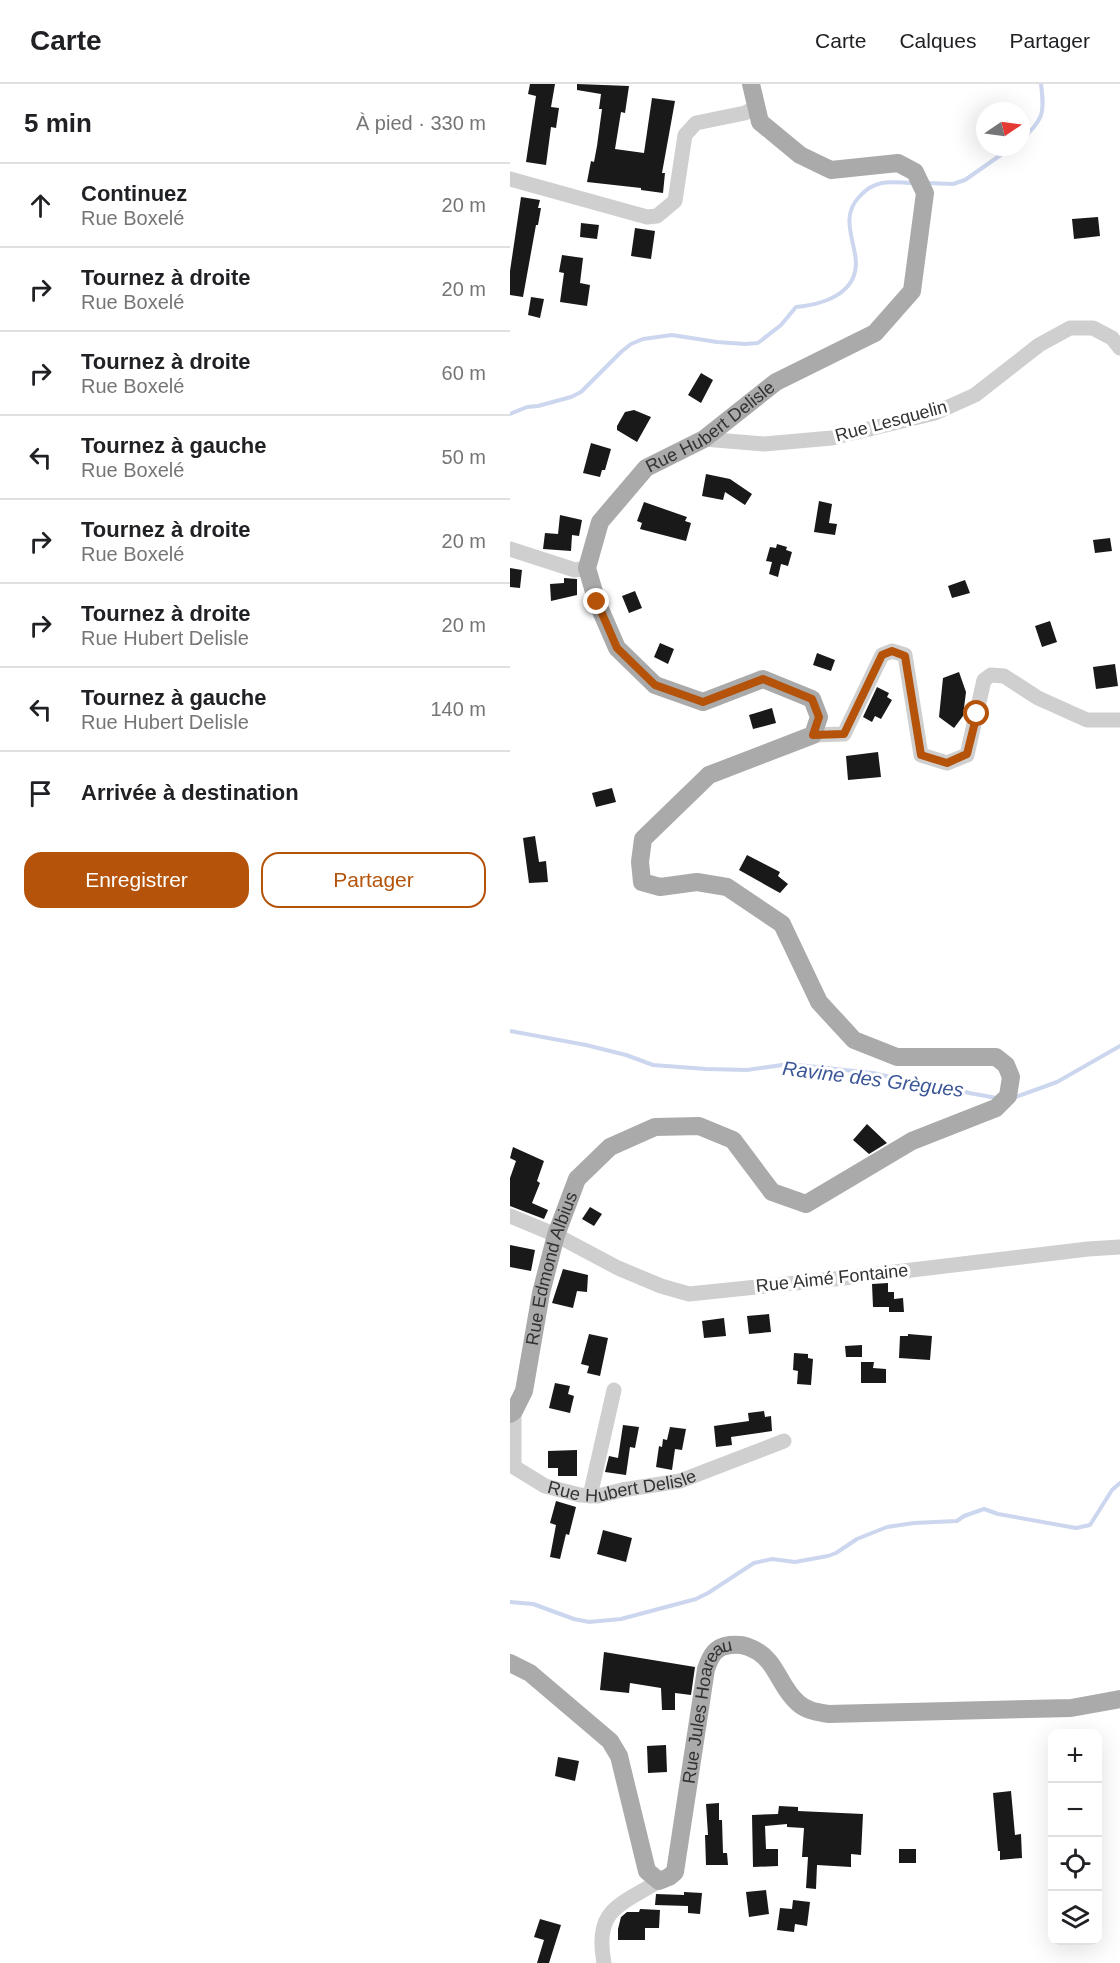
<!DOCTYPE html>
<html lang="fr">
<head>
<meta charset="utf-8">
<style>
	:root { --surface:#fff; --page:#f2f2f2; --text:#202124; --muted:#757577; --line:#e0e0e0; --accent:#b45309 }
	body { margin:0; font-family:Arial,sans-serif; background:var(--page); color:var(--text) }
	.controls { position:absolute; right:18px; bottom:18px; display:grid; overflow:hidden; border-radius:12px; box-shadow:0 6px 24px #0002 }
	.controls button { width:54px; height:54px; display:grid; place-items:center; padding:0; border:0; border-bottom:2px solid var(--line); background:var(--surface); color:var(--text); font:30px sans-serif }
	.compass { position:absolute; left:466px; top:18px; width:54px; height:54px; border-radius:50%; background:var(--surface); box-shadow:0 6px 24px #0002; rotate:77deg }
	.stop { position:absolute; width:18px; height:18px; margin:-14px; border:4px solid #b45309; border-radius:50%; background:#fff }
	.stop.end { background:#b45309; border-color:#fff; box-shadow:0 2px 6px #0008 }
	.list { margin:0; padding:0; list-style:none }
	h2 { display:flex; justify-content:space-between; align-items:center; height:78px; margin:0; padding:0 24px; font-size:26px }
	h2 small { font-size:20px; font-weight:400; color:var(--muted) }
	.list li { display:grid; grid-template-columns:39px 1fr auto; gap:18px; align-items:center; box-sizing:border-box; height:84px; padding:0 24px; border-top:2px solid var(--line) }
	.list b { display:block; font-size:22px; white-space:nowrap }
	.list p { margin:0; font-size:20px; white-space:nowrap; color:var(--muted) }
	.list em { font-size:20px; font-style:normal; color:var(--muted) }
	.actions { display:flex; gap:12px; padding:18px 24px }
	.actions a { flex:1; padding:14px 0; border:2px solid var(--accent); border-radius:18px; text-align:center; font-size:21px; color:var(--accent) }
	.actions .main { background:var(--accent); color:#fff }
	.icon { flex:none; width:33px; height:33px; fill:none; stroke:currentColor; stroke-width:2; stroke-linecap:round; stroke-linejoin:round }
	.map { position:relative; flex:none; width:610px; height:1879px; overflow:hidden }
	header { display:flex; align-items:center; gap:36px; box-sizing:border-box; height:84px; padding:0 30px; background:var(--surface); border-bottom:2px solid var(--line) }
	header strong { font-size:28px }
	nav { display:flex; gap:33px; margin-inline-start:auto; font-size:21px }
	main { display:flex }
	aside { flex:1; background:var(--surface) }
	.map>svg:first-child { display:block }
	.lines { fill:none; stroke-linecap:round; stroke-linejoin:round }
	.stream { stroke:#ccd6ee; stroke-width:4 }
	.building { fill:#191919 }
	.minor { stroke:#cfcfcf; stroke-width:15 }
	.major { stroke:#aaa; stroke-width:18 }
	.route { stroke:#b45309; stroke-width:8 }
	.labels { text-anchor:middle; dominant-baseline:central; stroke-width:6; stroke-linejoin:round; paint-order:stroke }
	.street-label { font-size:18px; fill:#323232; stroke:#fff }
	.water-label { font-size:20px; font-style:italic; fill:#3c5797; stroke:#fff }
</style>
</head>
<body>
<header>
<strong>Carte</strong>
<nav><a>Carte</a><a>Calques</a><a>Partager</a></nav>
</header>
<main>
<aside>
<h2>5 min<small>À pied · 330 m</small></h2>
<ul class="list">
<li><svg class="icon" aria-label="ahead" viewBox="0 0 24 24"><path d="M12 20V5M6 11l6-6 6 6"/></svg><div><b>Continuez</b><p>Rue Boxelé</p></div><em>20 m</em></li>
<li><svg class="icon" aria-label="right" viewBox="0 0 24 24"><path d="M7 20v-9h11M14 6l5 5-5 5"/></svg><div><b>Tournez à droite</b><p>Rue Boxelé</p></div><em>20 m</em></li>
<li><svg class="icon" aria-label="right" viewBox="0 0 24 24"><path d="M7 20v-9h11M14 6l5 5-5 5"/></svg><div><b>Tournez à droite</b><p>Rue Boxelé</p></div><em>60 m</em></li>
<li><svg class="icon" aria-label="left" viewBox="0 0 24 24"><path d="M17 20v-9H6M10 6l-5 5 5 5"/></svg><div><b>Tournez à gauche</b><p>Rue Boxelé</p></div><em>50 m</em></li>
<li><svg class="icon" aria-label="right" viewBox="0 0 24 24"><path d="M7 20v-9h11M14 6l5 5-5 5"/></svg><div><b>Tournez à droite</b><p>Rue Boxelé</p></div><em>20 m</em></li>
<li><svg class="icon" aria-label="right" viewBox="0 0 24 24"><path d="M7 20v-9h11M14 6l5 5-5 5"/></svg><div><b>Tournez à droite</b><p>Rue Hubert Delisle</p></div><em>20 m</em></li>
<li><svg class="icon" aria-label="left" viewBox="0 0 24 24"><path d="M17 20v-9H6M10 6l-5 5 5 5"/></svg><div><b>Tournez à gauche</b><p>Rue Hubert Delisle</p></div><em>140 m</em></li>
<li><svg class="icon" aria-label="arrive" viewBox="0 0 24 24"><path d="M6 21V4h12l-3 4 3 4H6"/></svg><div><b>Arrivée à destination</b></div></li>
</ul>
<div class="actions"><a class="main">Enregistrer</a><a>Partager</a></div>
</aside>
<div class="map">
<svg width="610" height="1879" viewBox="0 0 610 1879">
	<rect width="100%" height="100%" fill="#fff"/>
	<g class="lines">
		<path class="stream" d="M511,57C533,34 535,32 531,0
			M417,99L443,100L455,96L502,63
			M0,330L17,323L28,322L61,313L71,308L111,268L121,260L133,255L162,251L207,258L235,260L248,259L271,241L286,223C316,220 352,208 345,170C341,149 333,130 349,113C355,106 362,101 372,99C381,97 394,99 404,99
			M0,947L76,961L116,971L143,981L196,985L237,986L279,980L363,989L398,997L431,1000L459,1009L487,1014
			M503,1014L547,998L610,962
			M0,1518L23,1520L64,1535L79,1538L111,1535L186,1515L198,1509L244,1479L262,1475L285,1478L318,1472L326,1469L347,1455L377,1443L404,1439L447,1437L454,1432L474,1425L488,1430L566,1444L580,1441L602,1406L610,1399"/>
	</g>
	<path class="building" d="M20,0H45L41,23L49,24L46,44L41,43L36,81L16,78L26,12L18,10Z
		M67,0L119,2L115,29L111,28L105,65L134,69L142,14L165,17L152,89H155L153,109L131,106V104L77,98L81,77L84,78L87,62L92,25H89L91,10L67,6Z
		M11,113L30,116L28,124H31L28,141H26L13,213L0,211V187Z
		M588,133L590,152L564,155L562,135Z
		M71,139L89,141L87,155L70,153Z
		M125,144L145,147L141,175L121,172Z
		M52,171L73,174L70,199L80,201L77,222L50,218L54,189L49,188Z
		M21,213L34,215L30,234L18,231Z
		M191,289L203,296L191,319L178,311Z
		M124,326L141,333L127,358L107,346V342L115,328Z
		M81,359L101,365L95,386H92L90,393L73,389Z
		M196,390L220,395L242,410L235,421L215,408L213,416L192,412Z
		M309,417L322,420L319,439L327,440L325,451L304,448Z
		M134,418L177,433L175,437L181,439L176,457L130,445L132,439L127,437Z
		M50,431L72,436L69,452L62,451L61,467L33,465L35,449L48,450Z
		M600,454L602,467L585,469L583,456Z
		M267,460L277,463L276,466L282,468L278,482L271,480L268,493L259,490L262,478L256,477L260,463L266,464Z
		M0,484L12,486L10,504L0,503Z
		M54,494L67,495V511L41,517L40,500L54,499Z
		M455,496L460,509L442,514L438,502Z
		M125,507L132,524L119,529L112,512Z
		M540,537L547,558L532,563L525,542Z
		M150,559L164,565L158,580L144,573Z
		M307,569L325,576L321,587L303,581Z
		M605,580L608,602L586,605L583,583Z
		M449,588L456,608L453,632L444,644L429,633L433,594Z
		M367,603L379,609L377,613L382,616L371,635L365,632L362,638L353,633Z
		M262,624L266,639L243,645L239,631Z
		M368,668L371,693L338,696L336,672Z
		M102,704L106,718L86,723L82,709Z
		M25,752L29,778L36,777L38,798L19,799L13,754Z
		M237,771L270,788L268,792L278,800L270,809L229,786Z
		M357,1040L377,1059L359,1070L343,1056Z
		M3,1063L34,1077L27,1097L30,1099L22,1119L38,1126L34,1135L0,1122V1094L6,1077L0,1074Z
		M80,1123L92,1130L84,1142L72,1135Z
		M0,1161L25,1166L21,1187L0,1183Z
		M53,1185L78,1191L77,1208L67,1207L63,1224L42,1219Z
		M378,1199V1208H384V1215L393,1214L394,1228H379V1223H363L362,1200Z
		M259,1230L261,1248L239,1250L237,1232Z
		M214,1234L216,1252L194,1254L192,1237Z
		M79,1250L98,1254L90,1292L77,1289L79,1282L71,1280Z
		M398,1250L422,1252L420,1276L389,1274L390,1252H398Z
		M352,1261V1273H336L335,1262Z
		M284,1269L298,1270V1274L303,1275L301,1301L287,1300L288,1287L283,1286Z
		M351,1278H364L363,1284L376,1285V1299H351Z
		M45,1299L60,1302L58,1310L64,1312L60,1329L39,1324Z
		M254,1327L255,1333L261,1332L262,1347L221,1353L222,1361L206,1363L204,1342L239,1337L238,1329Z
		M113,1341L129,1343L125,1364L120,1363L116,1391L95,1388L99,1372L108,1374Z
		M160,1343L176,1345L172,1366L165,1365L162,1386L146,1383L149,1362L152,1363L153,1355L157,1356Z
		M67,1366V1392H48V1384H38V1367Z
		M46,1417L66,1423L59,1451L56,1450L50,1475L40,1473L46,1441L40,1439Z
		M93,1446L122,1454L116,1478L87,1470Z
		M94,1568L185,1583L181,1611L165,1609V1626H152L151,1604L120,1599L119,1609L90,1606Z
		M156,1661L157,1688L138,1689L137,1662Z
		M48,1673L69,1677L65,1697L45,1692Z
		M501,1707L505,1751L511,1750L512,1774L490,1776V1767H488L483,1709Z
		M209,1719V1736H212L213,1769H217L218,1781H196L195,1751H198L196,1720Z
		M269,1722L288,1723V1727L353,1730L351,1771L341,1770V1783L307,1781L306,1805L296,1804L298,1773H292L294,1744L277,1743V1740L255,1742L256,1765H268V1782L243,1783L242,1731L268,1730Z
		M389,1765H406V1779H389Z
		M256,1806L259,1830L239,1833L236,1808Z
		M174,1808L192,1809L190,1830L178,1829V1822L145,1821L146,1810L174,1811Z
		M283,1816L300,1818L297,1842L285,1840L284,1848L267,1846L270,1824L282,1825Z
		M130,1825L150,1826L149,1844H135V1856H108V1845L111,1833L117,1828H129Z
		M30,1835L51,1841L39,1879H27L34,1856L24,1853Z"/>
	<g class="lines">
		<g class="minor">
			<path d="M0,95L137,133L147,132L165,117L175,51L186,39L235,29L246,23"/>
			<path d="M194,355L254,360L322,354L425,329L465,311L529,261L560,244H583L602,254L610,264"/>
			<path d="M0,465L65,486L77,484"/>
			<path d="M303,651L334,650L372,571L382,567L395,571L411,671L437,679L457,671L474,596L481,591L494,592L528,614L577,636H610"/>
			<path d="M0,1132L46,1151L108,1184L151,1202L179,1210L343,1193L578,1165L610,1163"/>
			<path id="s1" d="M4,1327V1383L35,1402L70,1411L88,1412L112,1406L170,1397L274,1357"/>
			<path d="M80,1412L104,1306"/>
			<path d="M94,1879C84,1825 109,1822 149,1797"/>
		</g>
		<g class="major">
			<path id="s2" d="M0,1330L4,1327L14,1307L31,1209L46,1151L67,1095L100,1063L145,1043L189,1042L223,1056L262,1108L296,1120L402,1057L486,1024L498,1012L501,993L496,981L486,973H387L344,956L309,918L272,840L217,803L187,798L150,803L132,798L130,778L133,755L199,691L303,651L309,633L302,615L253,595L193,618L145,601L107,564L87,518L77,484L90,438L136,384L194,355L266,298L365,249L402,207L415,109L405,88L388,79L321,86L290,71L250,38L241,0"/>
			<path id="s3" d="M0,1579L20,1589L100,1657L109,1672L137,1787L149,1797L159,1793L165,1788L196,1585C201,1571 205,1563 220,1561C230,1560 234,1561 243,1565C267,1576 269,1603 288,1619C297,1627 307,1628 318,1630L561,1624L610,1615"/>
		</g>
	</g>
	<g class="lines">
		<path class="route" d="M87,518L107,564L145,601L193,618L253,595L302,615L309,633L303,651L334,650L372,571L382,567L395,572L411,671L437,679L457,670L467,630"/>
	</g>
	<g class="labels">
		<g class="street-label">
			<text transform="translate(381 337) rotate(-15)">Rue Lesquelin</text>
			<text stroke="none"><textPath href="#s2" startOffset="2022">Rue Hubert Delisle</textPath></text>
			<text stroke="none"><textPath href="#s2" startOffset="153">Rue Edmond Albius</textPath></text>
			<text transform="translate(322 1194) rotate(-6)">Rue Aimé Fontaine</text>
			<text stroke="none"><textPath href="#s1" startOffset="171">Rue Hubert Delisle</textPath></text>
			<text stroke="none"><textPath href="#s3" startOffset="464">Rue Jules Hoareau</textPath></text>
		</g>
		<g class="water-label">
			<text transform="translate(363 995) rotate(7)">Ravine des Grègues</text>
		</g>
	</g>
</svg>
<div class="controls">
<button>+</button>
<button>−</button>
<button><svg class="icon" aria-label="locate" viewBox="0 0 24 24"><circle cx="12" cy="12" r="6"/><path d="M12 2v4M12 18v4M2 12h4M18 12h4"/></svg></button>
<button><svg class="icon" aria-label="layers" viewBox="0 0 24 24"><path d="M12 4l9 5-9 5-9-5zM3 14l9 5 9-5"/></svg></button>
</div>
<svg class="compass" viewBox="-18 -18 36 36"><path d="M0-13l5 13h-10z" fill="#e53935"/><path d="M0 13l5-13h-10z" fill="#757577"/></svg>
<div class="stop" style="left:467px;top:630px"></div>
<div class="stop end" style="left:87px;top:518px"></div>
</div>
</main>
</body>
</html>
